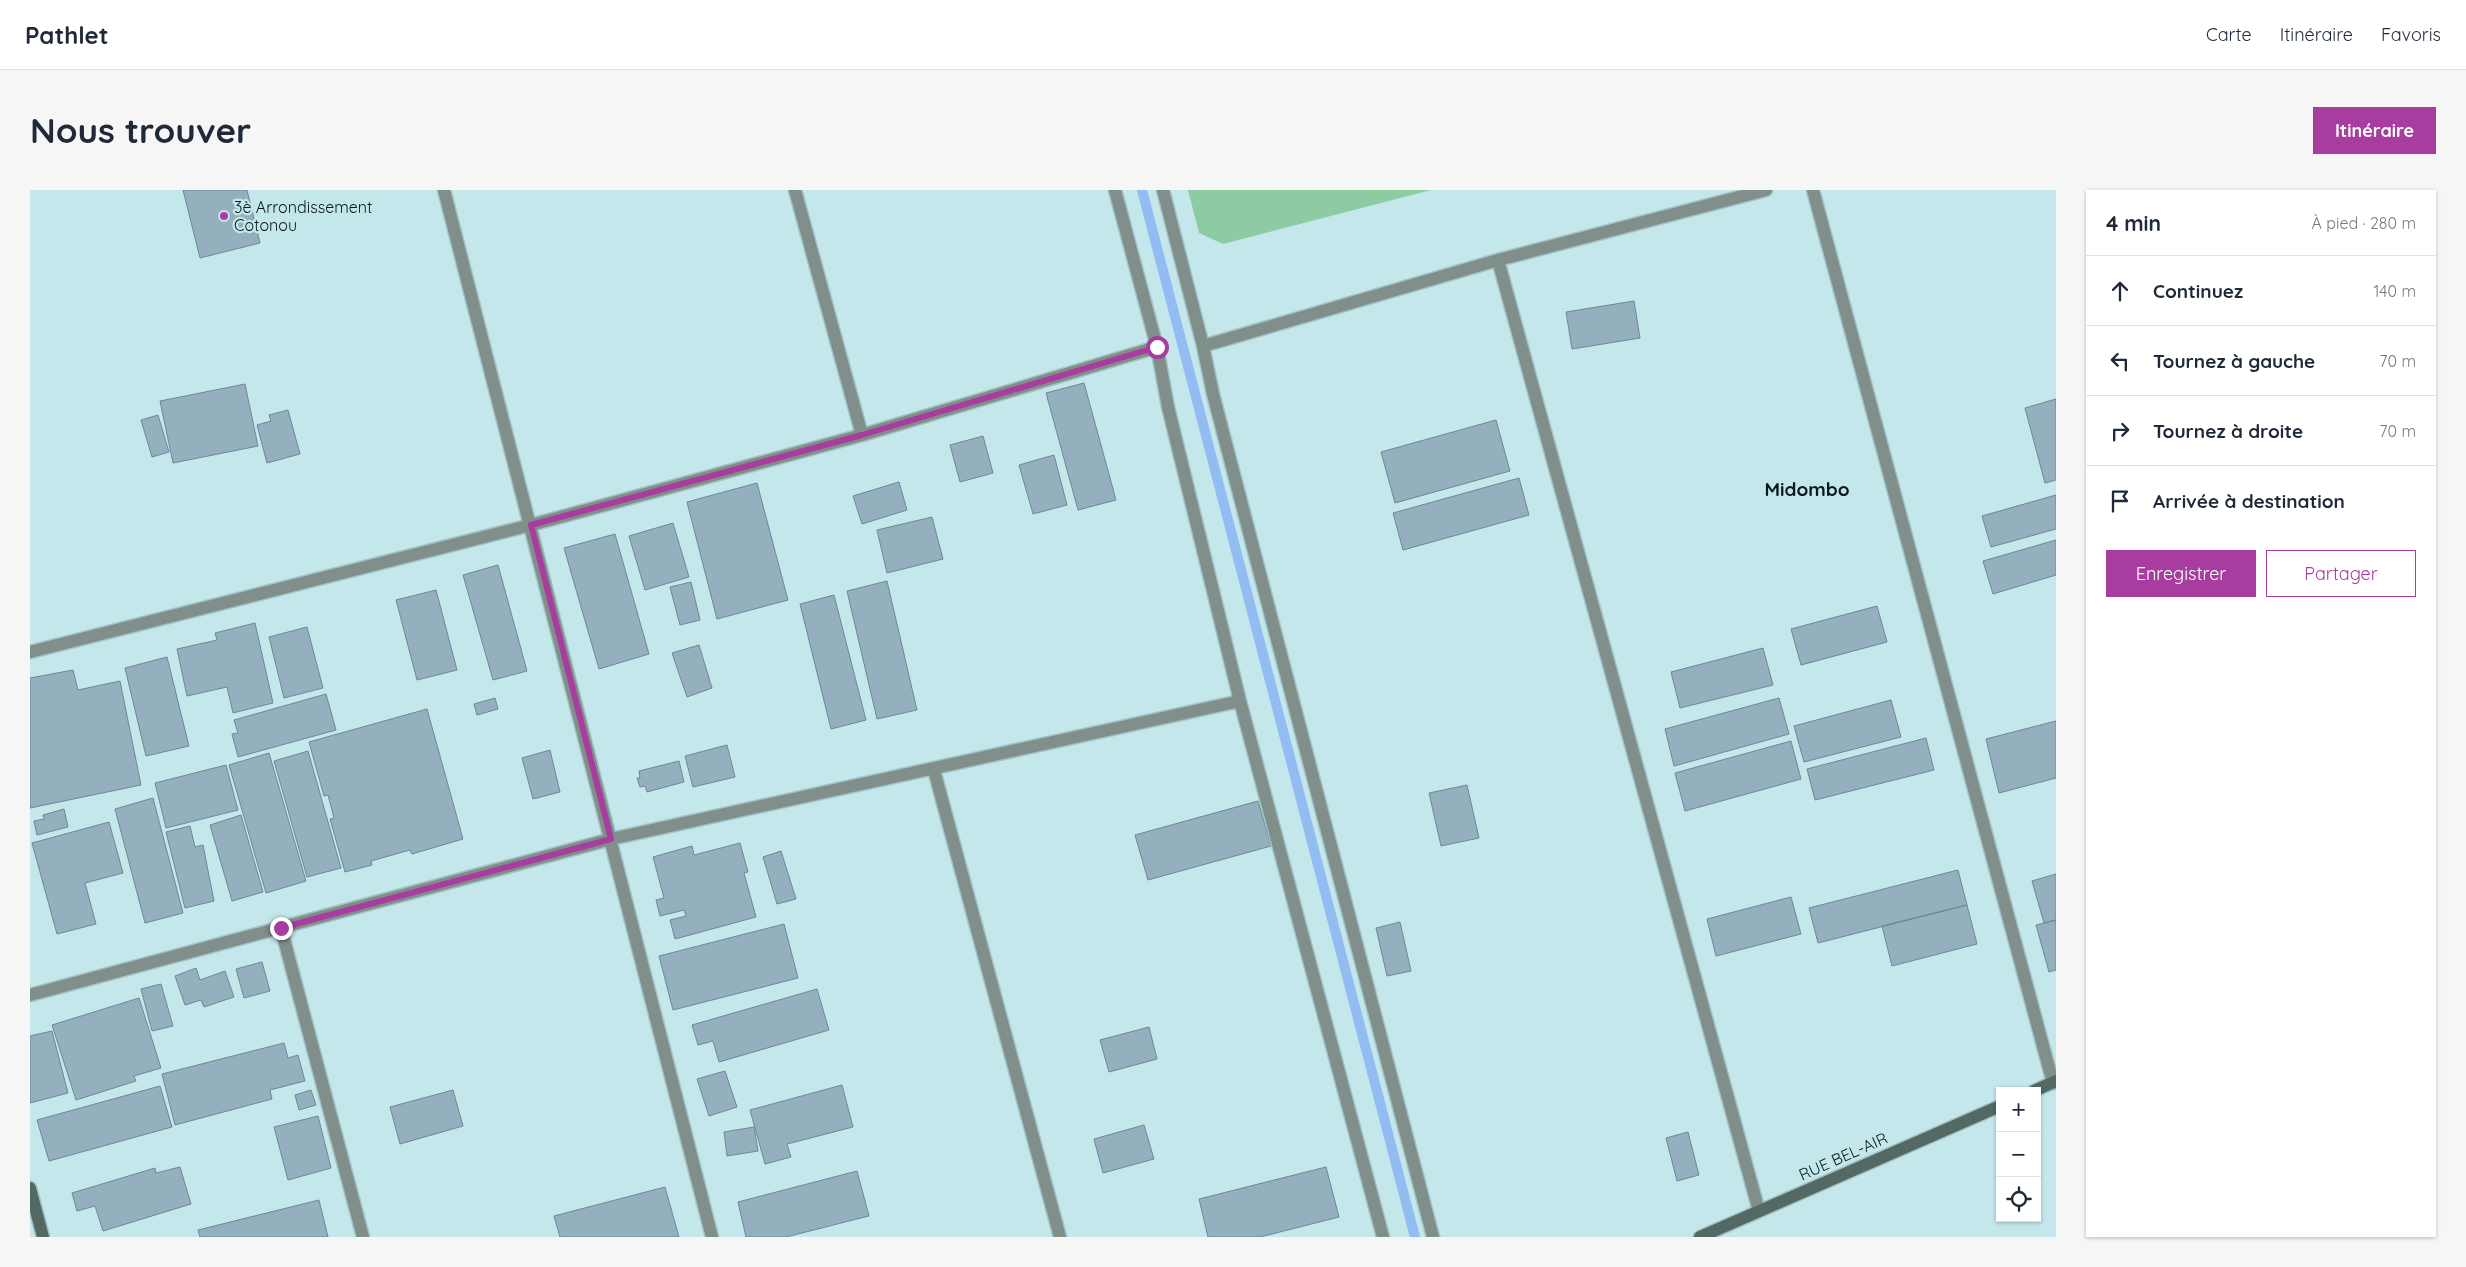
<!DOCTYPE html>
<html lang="fr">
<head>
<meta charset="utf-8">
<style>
	:root { --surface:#fff; --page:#f6f6f7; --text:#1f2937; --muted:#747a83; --line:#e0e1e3; --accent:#a73d9e }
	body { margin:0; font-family:Quicksand,sans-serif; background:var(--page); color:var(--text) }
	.controls { position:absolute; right:15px; bottom:15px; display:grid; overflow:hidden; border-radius:0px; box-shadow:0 1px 4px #0004 }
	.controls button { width:45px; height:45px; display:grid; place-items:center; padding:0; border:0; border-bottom:1px solid var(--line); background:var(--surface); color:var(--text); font:25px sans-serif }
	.stop { position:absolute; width:15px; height:15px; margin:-11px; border:4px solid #a73d9e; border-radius:50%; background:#fff }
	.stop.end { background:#a73d9e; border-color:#fff; box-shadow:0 1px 5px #0008 }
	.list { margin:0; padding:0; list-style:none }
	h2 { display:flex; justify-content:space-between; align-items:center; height:65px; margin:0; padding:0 20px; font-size:21px }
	h2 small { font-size:16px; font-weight:400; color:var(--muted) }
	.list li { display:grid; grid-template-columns:32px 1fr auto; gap:15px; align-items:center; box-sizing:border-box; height:70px; padding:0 20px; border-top:1px solid var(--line) }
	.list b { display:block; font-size:19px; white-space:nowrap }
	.list em { font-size:16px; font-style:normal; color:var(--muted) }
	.actions { display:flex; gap:10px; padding:15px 20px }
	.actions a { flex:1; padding:11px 0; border:1px solid var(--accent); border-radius:0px; text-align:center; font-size:18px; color:var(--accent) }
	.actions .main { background:var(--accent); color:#fff }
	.icon { flex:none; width:28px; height:28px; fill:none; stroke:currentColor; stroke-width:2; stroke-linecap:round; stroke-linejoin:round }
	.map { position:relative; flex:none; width:2026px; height:1047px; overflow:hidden; border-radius:0px }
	header { display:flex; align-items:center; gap:30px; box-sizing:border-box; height:70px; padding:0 25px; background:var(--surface); border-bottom:1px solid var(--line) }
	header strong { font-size:24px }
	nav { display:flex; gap:28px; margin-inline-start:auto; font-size:18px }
	.intro { display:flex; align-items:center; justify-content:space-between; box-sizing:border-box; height:120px; padding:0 30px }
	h1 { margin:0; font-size:35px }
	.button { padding:12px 22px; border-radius:0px; background:var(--accent); color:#fff; font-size:18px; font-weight:700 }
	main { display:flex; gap:30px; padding:0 30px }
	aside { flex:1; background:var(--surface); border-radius:0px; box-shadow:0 1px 4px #0004 }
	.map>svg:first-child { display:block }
	.green { fill:#8dcca2 }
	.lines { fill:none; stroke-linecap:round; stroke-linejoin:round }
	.stream { stroke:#93bcf2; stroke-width:10 }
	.building { fill:#94b0bf; stroke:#6c8896 }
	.street-casing { stroke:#a2c2c5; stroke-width:15 }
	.secondary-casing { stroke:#a2c2c5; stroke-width:15 }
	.street { stroke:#818f8b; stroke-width:12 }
	.secondary { stroke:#546964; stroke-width:12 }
	.route { stroke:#a73d9e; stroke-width:6 }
	.poi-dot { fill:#a73d9e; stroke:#c3e7eb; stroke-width:2 }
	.labels { text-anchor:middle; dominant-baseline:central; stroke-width:4.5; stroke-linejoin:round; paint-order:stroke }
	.poi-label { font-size:16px; fill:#0b191a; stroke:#c3e7eb; text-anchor:start }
	.street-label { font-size:16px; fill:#0b191a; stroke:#c3e7eb }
	.quarter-label { font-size:19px; font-weight:bold; fill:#0b191a; stroke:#c3e7eb }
</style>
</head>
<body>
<header>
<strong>Pathlet</strong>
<nav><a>Carte</a><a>Itinéraire</a><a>Favoris</a></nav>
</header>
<div class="intro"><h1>Nous trouver</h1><a class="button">Itinéraire</a></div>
<main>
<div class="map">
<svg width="2026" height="1047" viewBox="0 0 2026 1047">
	<rect width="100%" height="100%" fill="#c3e7eb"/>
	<path class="green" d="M1158,0H1401L1193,54L1169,43Z"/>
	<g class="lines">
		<path class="stream" d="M1112,0L1385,1047"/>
	</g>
	<path class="building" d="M153,0H217L230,53L170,68Z
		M1604,111L1610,148L1542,159L1536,122Z
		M1054,193L1086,310L1048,320L1016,203Z
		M215,194L228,256L143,273L130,211Z
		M2026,209V290L2015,293L1995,218Z
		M258,220L270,264L237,273L227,235L241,231L239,225Z
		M128,225L139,262L122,267L111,230Z
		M1466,230L1480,281L1365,313L1351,262Z
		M953,246L963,283L930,292L920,255Z
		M1024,265L1037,315L1003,324L989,275Z
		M1489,288L1499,325L1373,360L1363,323Z
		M869,292L877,320L832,334L823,306Z
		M727,293L758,410L687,429L657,312Z
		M2026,305V339L1961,357L1952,326Z
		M902,327L913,369L857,383L847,340Z
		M643,333L659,387L615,400L599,346Z
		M585,344L619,464L569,479L534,358Z
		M2026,350V385L1963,404L1953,371Z
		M468,375L497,481L463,490L433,385Z
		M857,391L887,520L847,529L817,401Z
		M661,392L670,430L650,435L640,397Z
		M406,400L427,480L387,490L366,410Z
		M804,405L836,530L801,539L770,414Z
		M1847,416L1857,452L1771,475L1761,439Z
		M225,433L243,513L203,523L197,497L157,506L147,459L187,450L185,443Z
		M277,437L293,498L254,508L239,447Z
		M669,455L682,498L657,507L642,463Z
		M1733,458L1743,495L1650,518L1641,482Z
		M137,467L159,556L116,566L95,478Z
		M43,480L48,500L90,491L111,595L0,618V488Z
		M296,504L306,540L208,567L202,544L208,543L204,530Z
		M465,508L468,519L447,525L444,514Z
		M1749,508L1759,544L1644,576L1635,539Z
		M1861,510L1871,547L1774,572L1764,536Z
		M397,519L433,649L382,664L380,660L341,671L342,675L315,682L300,629L304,628L298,605L294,606L279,552Z
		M2026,531V588L1969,603L1956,549Z
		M1896,548L1904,580L1785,610L1777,579Z
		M1761,551L1771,589L1655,621L1645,583Z
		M697,555L705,587L663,597L655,566Z
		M520,560L530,602L503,609L492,568Z
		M278,561L311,678L277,687L244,571Z
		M239,563L276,691L236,703L199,575Z
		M649,571L654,592L617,602L615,596L610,597L607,588H610L609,581Z
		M196,575L208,620L136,638L125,593Z
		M1437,595L1449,648L1411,656L1399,603Z
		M123,608L153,723L115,733L85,619Z
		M1228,611L1241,656L1118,690L1105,645Z
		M34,619L38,637L7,645L4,631L14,629L13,625Z
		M211,625L233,702L202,711L180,635Z
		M79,632L93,683L55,693L66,734L27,744L2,653Z
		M160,636L165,657L173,655L184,711L155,718L136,642Z
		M710,653L718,682L714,683L726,727L645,749L640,730L656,726L654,720L630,726L626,710L634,708L623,667L662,656L664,665Z
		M751,661L766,709L747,714L733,667Z
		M1928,680L1937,715L1788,753L1779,718Z
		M2026,684V730L2014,733L2002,691Z
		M1761,707L1771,744L1686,766L1677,729Z
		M1937,715L1947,754L1862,776L1852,736Z
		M2026,730V780L2019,782L2006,735Z
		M1370,732L1381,781L1357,786L1346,738Z
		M754,734L768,788L643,820L629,766Z
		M232,772L240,801L214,808L206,779Z
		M166,778L170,790L195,781L204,807L174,817L171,810L155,815L145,786Z
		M131,794L143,836L122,841L111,799Z
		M787,799L799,840L689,872L683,851L668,855L662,835Z
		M109,808L131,878L104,886L106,891L46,910L22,835Z
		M1119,837L1127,869L1079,882L1070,850Z
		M22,841L38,903L0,913V846Z
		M254,853L258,868L268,865L275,891L240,900L242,909L145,935L132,884Z
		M695,881L707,917L679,926L667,889Z
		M812,895L823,937L757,954L761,967L735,974L720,920Z
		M130,896L142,937L19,971L7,930Z
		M281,900L286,915L269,920L265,905Z
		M423,900L433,936L370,954L360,917Z
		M288,926L301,978L258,990L244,937Z
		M1114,935L1124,969L1073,983L1064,949Z
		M724,937L728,961L697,966L694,942Z
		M1658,942L1669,985L1647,991L1636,948Z
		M150,977L161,1014L73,1041L65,1016L47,1021L42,1003L125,978L126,983Z
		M1296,977L1309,1027L1230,1047H1178L1169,1009Z
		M827,981L839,1026L756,1047H716L708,1012Z
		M635,997L649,1047H530L524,1026Z
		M289,1010L298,1047H170L168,1040Z"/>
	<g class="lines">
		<g class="street-casing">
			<path id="street" d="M414,0L682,1047
				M765,0L832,245
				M1085,0L1127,157L1138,217L1210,511L1353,1047
				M1133,0L1173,156L1183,204L1403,1047
				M1783,0L2023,893
				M1468,70L1729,1021
				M1173,156L1468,70L1736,0
				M0,462L501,335L832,245L1127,157
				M904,580L1030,1047
				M251,738L333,1047
				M0,805L581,649L1210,511"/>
		</g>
		<g class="secondary-casing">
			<path id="secondary" d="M2004,901L2026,891
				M0,998L13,1047
				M1670,1047L1970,916"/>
		</g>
		<use href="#street" class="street"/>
		<use href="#secondary" class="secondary"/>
	</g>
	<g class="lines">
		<path class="route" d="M251,738L581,649L501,335L832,245L1127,157"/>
	</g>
	<circle class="poi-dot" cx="194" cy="26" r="5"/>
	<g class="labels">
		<g class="poi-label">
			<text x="204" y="17">3è Arrondissement<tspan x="204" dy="18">Cotonou</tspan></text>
		</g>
		<g class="street-label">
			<text transform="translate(1813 966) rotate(-24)">RUE BEL-AIR</text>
		</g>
		<g class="quarter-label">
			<text x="1777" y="299">Midombo</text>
		</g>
	</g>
</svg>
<div class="controls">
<button>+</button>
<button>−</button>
<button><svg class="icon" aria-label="locate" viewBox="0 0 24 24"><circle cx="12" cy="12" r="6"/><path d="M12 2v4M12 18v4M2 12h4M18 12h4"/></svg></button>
</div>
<div class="stop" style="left:1127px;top:157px"></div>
<div class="stop end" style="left:251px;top:738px"></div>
</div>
<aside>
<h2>4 min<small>À pied · 280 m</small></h2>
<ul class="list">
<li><svg class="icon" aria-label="ahead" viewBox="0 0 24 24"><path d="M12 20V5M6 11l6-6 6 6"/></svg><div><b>Continuez</b></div><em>140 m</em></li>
<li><svg class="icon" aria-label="left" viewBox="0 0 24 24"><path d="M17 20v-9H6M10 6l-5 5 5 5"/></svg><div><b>Tournez à gauche</b></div><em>70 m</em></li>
<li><svg class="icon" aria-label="right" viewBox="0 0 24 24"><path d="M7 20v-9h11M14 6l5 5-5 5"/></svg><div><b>Tournez à droite</b></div><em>70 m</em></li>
<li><svg class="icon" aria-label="arrive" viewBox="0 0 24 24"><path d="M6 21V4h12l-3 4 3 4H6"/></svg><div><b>Arrivée à destination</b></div></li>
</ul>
<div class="actions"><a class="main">Enregistrer</a><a>Partager</a></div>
</aside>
</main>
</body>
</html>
